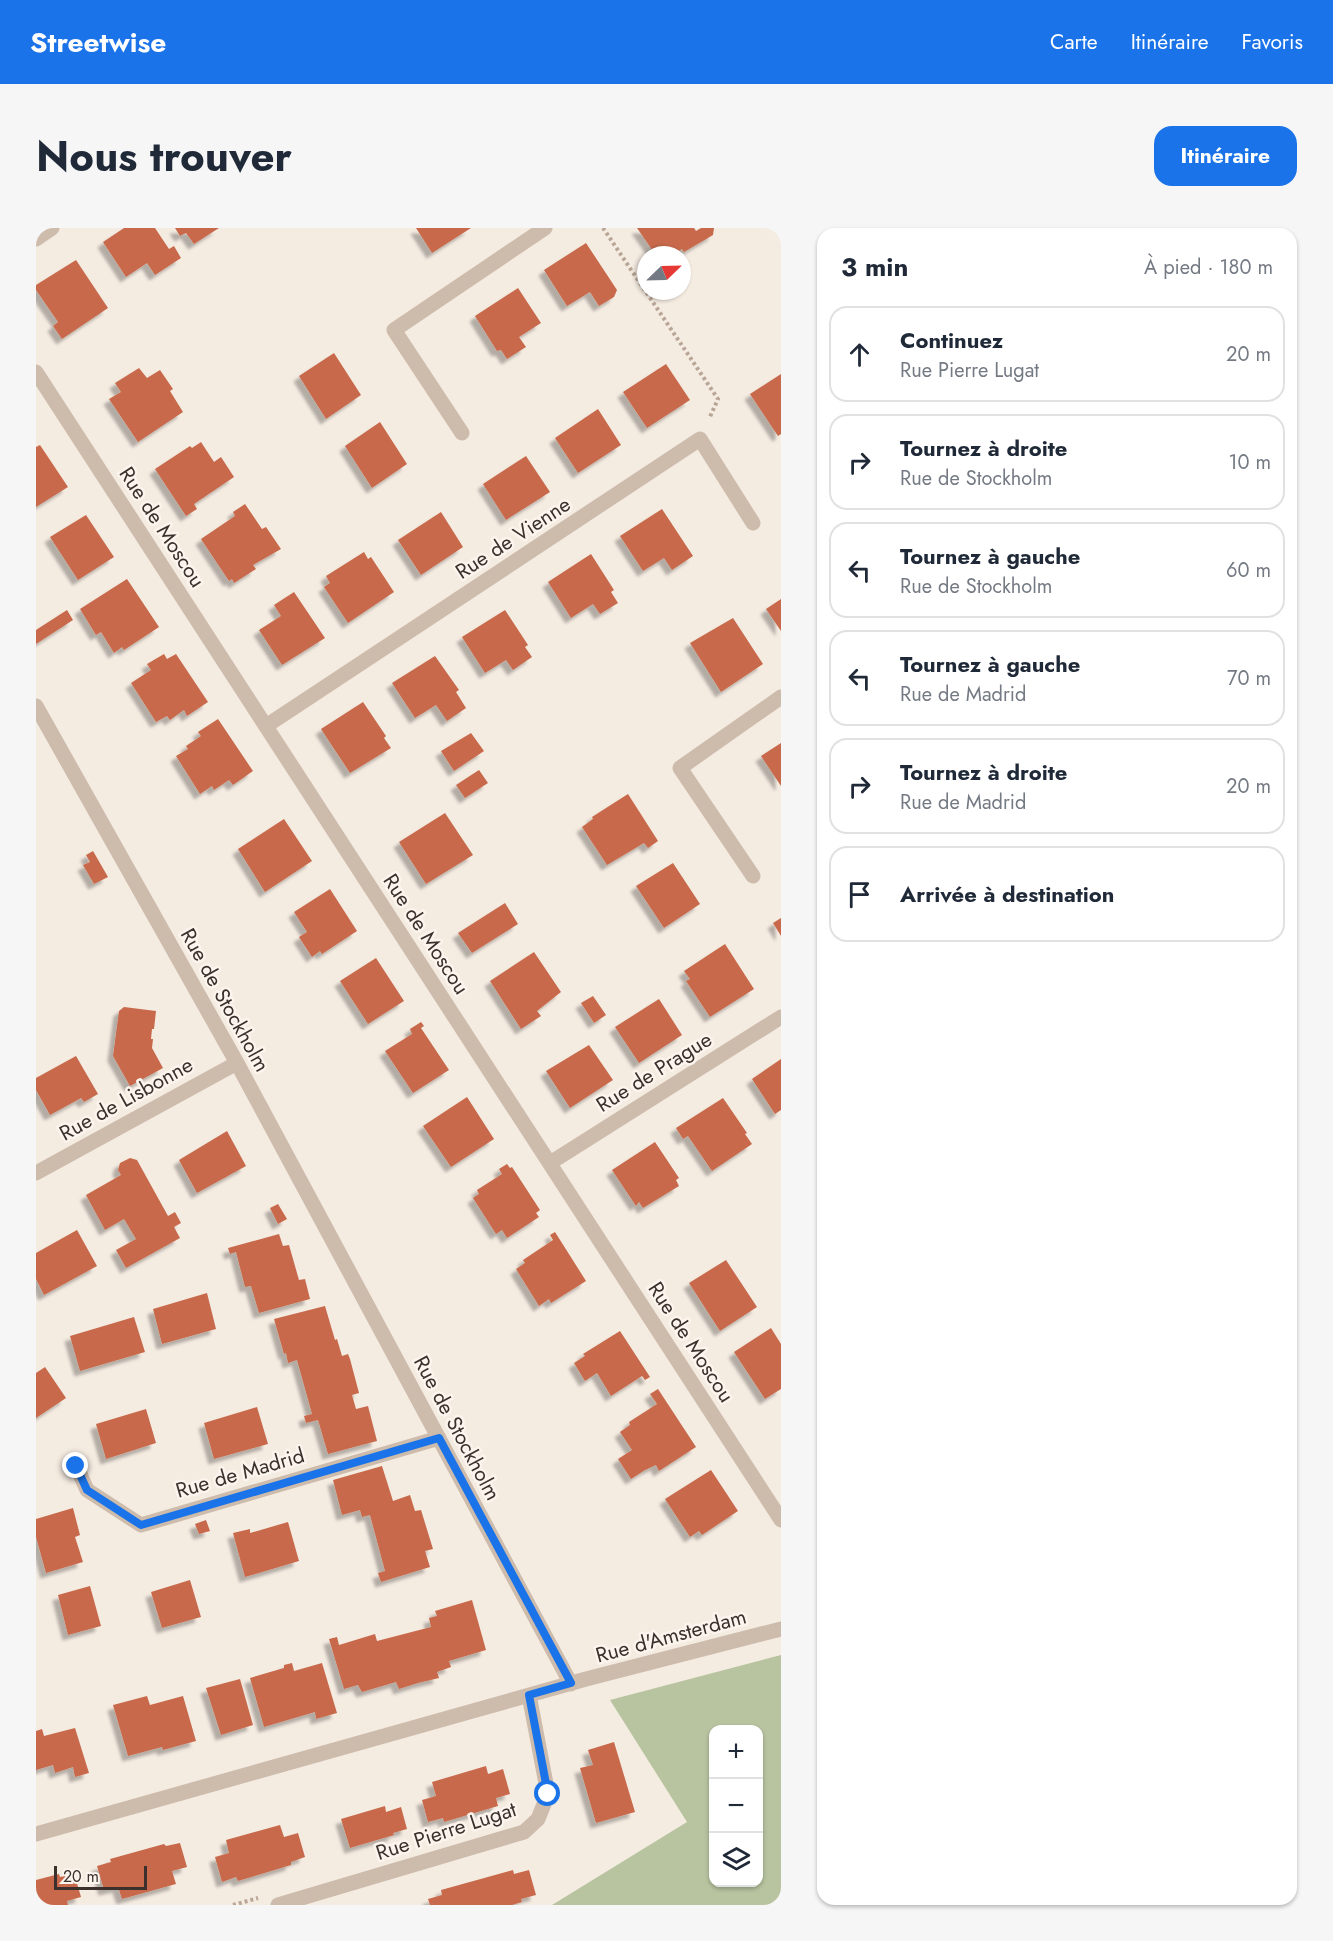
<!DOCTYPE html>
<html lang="fr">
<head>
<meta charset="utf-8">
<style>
	:root { --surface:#fff; --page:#f6f6f7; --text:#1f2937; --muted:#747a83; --line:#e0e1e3; --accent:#1a73e8 }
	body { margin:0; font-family:Jost,sans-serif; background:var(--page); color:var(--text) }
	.controls { position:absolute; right:18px; bottom:18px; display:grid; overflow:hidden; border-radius:12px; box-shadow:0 2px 4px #0004 }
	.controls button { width:54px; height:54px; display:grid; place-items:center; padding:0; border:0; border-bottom:2px solid var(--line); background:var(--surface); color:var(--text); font:30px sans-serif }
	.compass { position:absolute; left:601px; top:18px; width:54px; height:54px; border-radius:50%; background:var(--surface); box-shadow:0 2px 4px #0004; rotate:67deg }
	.scale { position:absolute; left:18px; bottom:15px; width:93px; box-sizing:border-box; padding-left:6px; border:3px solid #3b302b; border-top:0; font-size:16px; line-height:21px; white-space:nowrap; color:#3b302b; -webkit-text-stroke:4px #fbf5ee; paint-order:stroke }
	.stop { position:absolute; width:18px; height:18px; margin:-14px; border:4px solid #1a73e8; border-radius:50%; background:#fff }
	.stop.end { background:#1a73e8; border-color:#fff; box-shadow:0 2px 6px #0008 }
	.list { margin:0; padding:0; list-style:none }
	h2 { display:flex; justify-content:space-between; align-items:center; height:78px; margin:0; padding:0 24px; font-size:26px }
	h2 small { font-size:20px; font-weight:400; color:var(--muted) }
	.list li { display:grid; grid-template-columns:39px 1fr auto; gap:18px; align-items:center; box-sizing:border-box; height:96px; margin:0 12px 12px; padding:0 12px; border:2px solid var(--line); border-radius:18px }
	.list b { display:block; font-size:22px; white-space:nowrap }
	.list p { margin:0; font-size:20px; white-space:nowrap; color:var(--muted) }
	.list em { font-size:20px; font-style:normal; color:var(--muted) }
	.icon { flex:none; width:33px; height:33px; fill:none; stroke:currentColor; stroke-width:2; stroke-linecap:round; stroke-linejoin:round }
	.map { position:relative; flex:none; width:745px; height:1677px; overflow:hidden; border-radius:18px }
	header { display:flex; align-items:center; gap:36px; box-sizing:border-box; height:84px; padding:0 30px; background:var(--accent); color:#fff }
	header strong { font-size:28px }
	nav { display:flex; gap:33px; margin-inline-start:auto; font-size:21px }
	.intro { display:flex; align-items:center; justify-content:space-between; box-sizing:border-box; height:144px; padding:0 36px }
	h1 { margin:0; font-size:42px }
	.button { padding:15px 27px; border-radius:18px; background:var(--accent); color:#fff; font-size:21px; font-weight:700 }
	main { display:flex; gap:36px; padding:0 36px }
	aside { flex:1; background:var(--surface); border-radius:18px; box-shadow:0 2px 4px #0004 }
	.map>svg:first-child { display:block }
	.green { fill:#b8c4a0; fill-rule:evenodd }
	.building { fill:#c8694b; filter:url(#shadow) }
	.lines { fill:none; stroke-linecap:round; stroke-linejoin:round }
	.path { stroke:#b9a596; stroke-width:4; stroke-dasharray:3 3; stroke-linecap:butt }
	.minor { stroke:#cdbbac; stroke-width:15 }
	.route { stroke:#1a73e8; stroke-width:8 }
	.labels { text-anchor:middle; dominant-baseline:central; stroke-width:5; stroke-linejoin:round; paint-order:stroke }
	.street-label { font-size:21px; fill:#3b302b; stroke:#fbf5ee }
</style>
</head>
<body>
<header>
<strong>Streetwise</strong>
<nav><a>Carte</a><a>Itinéraire</a><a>Favoris</a></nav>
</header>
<div class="intro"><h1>Nous trouver</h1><a class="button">Itinéraire</a></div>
<main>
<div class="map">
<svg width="745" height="1677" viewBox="0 0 745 1677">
	<defs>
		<filter id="shadow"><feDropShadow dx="-5.5" dy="5.5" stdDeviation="1.5" flood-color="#0004"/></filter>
	</defs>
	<rect width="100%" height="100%" fill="#f4ebe1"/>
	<path class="green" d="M745,1427V1677H516L651,1594L574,1472ZM678,1502H722V1654H678Z"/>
	<path class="building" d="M88,0H119L133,21L138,18L145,30L119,47L111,35L90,49L67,14Z
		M139,0H183L158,16L150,5L144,8Z
		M380,0H435L396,25Z
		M601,0H658L660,3L665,0H678L677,7L648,24L646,21L636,27H625L621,20L617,23Z
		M550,15L581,62L578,69L563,78L554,64L531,78L508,42Z
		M40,32L72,80L26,111L17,98L22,94L0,62V57Z
		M482,60L505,95L483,109L490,119L471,131L465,122L461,123L439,88Z
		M298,125L325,167L290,191L263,148Z
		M630,136L654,172L611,200L587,164Z
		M103,140L111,150L124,142L137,161L134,163L147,184L102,214L73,171L85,164L79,155Z
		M745,146V206L742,208L714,166Z
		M562,181L585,217L542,245L519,210Z
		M344,194L371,236L336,260L309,218Z
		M165,214L178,234L185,229L198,249L158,276L161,281L150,288L119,241L154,218L156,220Z
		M4,217L32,259L0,279V219Z
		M490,228L514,264L470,292L447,256Z
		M209,276L226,301L230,299L245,321L217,337L220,341L198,355L196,351L193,353L165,311L199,288L197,284Z
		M626,281L657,328L636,342L628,330L607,343L584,308Z
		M405,284L427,319L385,347L362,312Z
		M50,287L78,329L42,352L14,309Z
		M328,324L332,331L335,329L358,364L312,395L288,359L294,355L290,348Z
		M555,326L578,362L575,364L582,375L564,386L557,376L535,390L512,354Z
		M91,351L123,399L88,422L86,419L78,425L65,404L60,407L44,381Z
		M258,364L289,410L246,437L223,402L245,388L238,377Z
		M745,371V403L730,381Z
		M31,382L37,392L0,416V402Z
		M469,382L492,417L489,419L496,429L477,442L470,432L449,445L426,409Z
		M697,390L727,436L685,464L654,415Z
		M128,426L131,431L140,426L172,474L151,488L148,482L134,492L131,488L120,494L95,455L115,442L111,436Z
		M399,428L423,462L420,464L430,480L411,493L400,477L379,490L356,455Z
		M327,474L350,508L348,510L355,520L314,545L285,501Z
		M182,491L217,543L197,557L193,552L178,562L176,558L164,566L140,528L152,521L150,518L165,508L162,504Z
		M435,505L448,523L418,543L405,523Z
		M745,515V558L725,528Z
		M443,542L452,555L429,570L420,557Z
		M592,566L622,613L612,620L608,615L571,637L546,599L557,591L556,589Z
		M409,585L437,627L390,656L363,614Z
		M248,591L276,633L229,664L202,621Z
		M57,623L72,649L58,656L47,637L54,634L50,627Z
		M637,635L664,676L628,700L600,658Z
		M294,661L321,703L286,726L284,723L276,729L263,709L271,704L258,684Z
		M469,675L482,696L436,725L422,705Z
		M745,690V708L737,695Z
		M689,716L718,761L674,789L650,753L654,751L648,743Z
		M498,724L525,764L501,783L505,788L485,801L454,753Z
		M340,730L368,773L332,796L304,753Z
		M557,768L570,787L558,795L545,775Z
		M623,771L646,807L603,835L579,799Z
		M88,779L120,783L118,801H116L115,811H117L116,820L127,840L94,858L77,828L83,783Z
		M385,794L388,798L385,800L413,842L377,865L349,823L376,806L374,801Z
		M553,817L577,852L534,880L510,843Z
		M40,828L62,866L48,874L45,870L14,887L0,862V850Z
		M745,831V882L739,886L716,851Z
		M431,869L458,911L415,939L387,898Z
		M687,870L711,905L709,906L716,916L676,943L652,908L647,911L640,900Z
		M191,903L210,938L161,965L143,932Z
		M619,914L643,950L640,952L643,958L607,980L603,974L600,978L576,942Z
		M94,930L101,932L132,988L139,984L145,995L138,999L144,1010L90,1040L80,1022L100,1011L88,991L69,1002L50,967L85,947L82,942L84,935Z
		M471,936L474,940L476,939L504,982L500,985L503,989L471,1010L466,1002L460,1006L437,970L443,966L441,962L466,946L463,941Z
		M242,976L251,991L242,996L234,980Z
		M41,1002L61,1038L8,1067L0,1051V1025Z
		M519,1004L550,1053L515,1075L513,1071L503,1078L480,1041L489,1035L487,1032L517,1012L514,1007Z
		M243,1006L247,1018L253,1017L263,1052L269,1051L274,1071L223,1085L215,1058L209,1059L200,1024L194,1026L192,1020Z
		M690,1032L721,1079L684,1103L653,1055Z
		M171,1065L180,1101L126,1116L117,1081Z
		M289,1078L299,1112L301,1111L306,1128L312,1126L314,1131L323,1165L316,1167L320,1181L332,1178L341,1213L292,1226L282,1192L270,1195L268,1188L276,1186L261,1132L252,1135L250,1125L248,1126L238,1091Z
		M98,1089L109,1124L44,1143L34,1108Z
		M735,1100L745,1116V1161L729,1171L698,1124Z
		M584,1103L614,1149L609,1152L606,1148L575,1168L561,1145L549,1153L538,1135L549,1128L547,1126Z
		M9,1139L30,1170L0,1190V1145Z
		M622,1161L660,1219L623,1243L620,1237L609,1242L595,1251L582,1231L596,1222L584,1204L594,1197L593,1194L621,1176L614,1166Z
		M221,1179L232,1216L178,1231L168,1195Z
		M110,1181L120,1215L70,1231L60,1196Z
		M346,1238L357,1273L374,1267L379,1283L385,1282L397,1321L389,1323L394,1339L345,1354L342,1345L349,1343L334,1287L326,1289L324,1282L306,1287L297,1252Z
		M675,1242L702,1283L666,1307L663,1303L654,1309L629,1271Z
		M37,1280L44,1307L39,1309L47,1334L10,1345L0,1309V1291Z
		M170,1292L174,1303L163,1306L159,1296Z
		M252,1294L263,1333L209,1349L197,1305L214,1301V1305Z
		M154,1352L165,1389L126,1400L115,1364Z
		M54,1358L65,1398L32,1407L22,1367Z
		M436,1372L450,1422L413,1433L415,1439L401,1444L403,1450L382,1455L363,1461L360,1454L326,1464L322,1457L308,1461L293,1411L301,1409L303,1417L339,1406L341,1413L395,1399L393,1390L401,1388L399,1383Z
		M256,1435L258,1443L286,1435L301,1485L280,1491L279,1484L228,1499L214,1450L248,1440V1437Z
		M204,1451L217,1497L185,1507L170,1460Z
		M111,1468L114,1477L147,1468L160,1513L127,1522L126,1519L92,1528L77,1477Z
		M39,1500L53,1545L39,1549L37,1539L19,1545L17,1537L0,1542V1503L6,1501L8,1508Z
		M578,1514L599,1584L560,1595L544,1540L557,1537L552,1522Z
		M450,1538L452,1546L467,1541L474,1566L460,1570L462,1578L408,1594L407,1590L392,1594L386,1572L400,1568L396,1554Z
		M349,1578L350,1584L365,1579L371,1601L357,1605L358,1607L314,1620L305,1591Z
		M244,1597L248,1609L262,1605L269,1629L255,1634V1637L202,1653L200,1649L186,1654L179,1629L193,1625L190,1612Z
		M144,1615L151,1639L136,1643L140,1656L86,1671L82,1659L68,1662L61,1638L75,1634L74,1631L128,1616L130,1618Z
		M477,1642L478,1646L493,1642L500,1667L485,1671L486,1674L476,1677H394L392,1671L406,1667L405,1662Z
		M38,1645L45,1669L31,1673L32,1677H0V1652L23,1646L24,1649Z"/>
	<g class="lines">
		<path class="path" d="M567,0L682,171L673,191
			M197,1677L222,1670"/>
		<path class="minor" d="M0,11L16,0
			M0,144L745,1292
			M426,205L358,102L509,0
			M0,478L201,835L535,1456
			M230,498L664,211L717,295
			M717,648L644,540L745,469
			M514,935L745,789
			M0,945L201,835
			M40,1237L51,1262L105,1297L403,1210
			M0,1606L550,1451L745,1401
			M242,1677L488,1604L502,1591L512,1566L493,1467"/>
	</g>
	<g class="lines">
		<path class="route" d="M40,1238L51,1262L105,1297L403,1210L535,1455L493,1467L512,1566"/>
	</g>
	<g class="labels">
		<g class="street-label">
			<text transform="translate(126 299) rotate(57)">Rue de Moscou</text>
			<text transform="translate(477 310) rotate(-33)">Rue de Vienne</text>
			<text transform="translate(390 706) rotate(57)">Rue de Moscou</text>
			<text transform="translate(189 772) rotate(61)">Rue de Stockholm</text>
			<text transform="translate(618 844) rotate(-32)">Rue de Prague</text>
			<text transform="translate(90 871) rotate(-29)">Rue de Lisbonne</text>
			<text transform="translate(655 1114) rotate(57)">Rue de Moscou</text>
			<text transform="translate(421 1200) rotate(62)">Rue de Stockholm</text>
			<text transform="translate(204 1245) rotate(-16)">Rue de Madrid</text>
			<text transform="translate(635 1408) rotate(-15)">Rue d'Amsterdam</text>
			<text transform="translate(410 1603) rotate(-18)">Rue Pierre Lugat</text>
		</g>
	</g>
</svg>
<div class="controls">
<button>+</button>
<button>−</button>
<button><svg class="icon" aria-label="layers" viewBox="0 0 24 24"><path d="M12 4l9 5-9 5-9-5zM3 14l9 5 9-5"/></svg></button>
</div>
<svg class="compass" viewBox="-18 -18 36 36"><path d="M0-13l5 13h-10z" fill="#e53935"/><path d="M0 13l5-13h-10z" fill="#747a83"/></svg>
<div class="scale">20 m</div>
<div class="stop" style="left:512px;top:1566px"></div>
<div class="stop end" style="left:40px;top:1238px"></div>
</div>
<aside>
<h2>3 min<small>À pied · 180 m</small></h2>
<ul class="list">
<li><svg class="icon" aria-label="ahead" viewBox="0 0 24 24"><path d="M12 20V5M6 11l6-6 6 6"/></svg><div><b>Continuez</b><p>Rue Pierre Lugat</p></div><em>20 m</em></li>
<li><svg class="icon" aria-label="right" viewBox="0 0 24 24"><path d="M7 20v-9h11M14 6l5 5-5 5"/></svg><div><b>Tournez à droite</b><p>Rue de Stockholm</p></div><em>10 m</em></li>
<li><svg class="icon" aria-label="left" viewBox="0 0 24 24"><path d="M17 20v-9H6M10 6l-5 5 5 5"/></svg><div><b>Tournez à gauche</b><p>Rue de Stockholm</p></div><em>60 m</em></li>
<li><svg class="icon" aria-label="left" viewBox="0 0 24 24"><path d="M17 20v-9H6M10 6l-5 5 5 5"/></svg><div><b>Tournez à gauche</b><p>Rue de Madrid</p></div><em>70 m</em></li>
<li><svg class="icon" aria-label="right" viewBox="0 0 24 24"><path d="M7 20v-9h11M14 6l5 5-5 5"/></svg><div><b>Tournez à droite</b><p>Rue de Madrid</p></div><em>20 m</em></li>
<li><svg class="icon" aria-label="arrive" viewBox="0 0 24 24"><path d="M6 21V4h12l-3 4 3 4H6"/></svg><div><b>Arrivée à destination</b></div></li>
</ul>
</aside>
</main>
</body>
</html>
